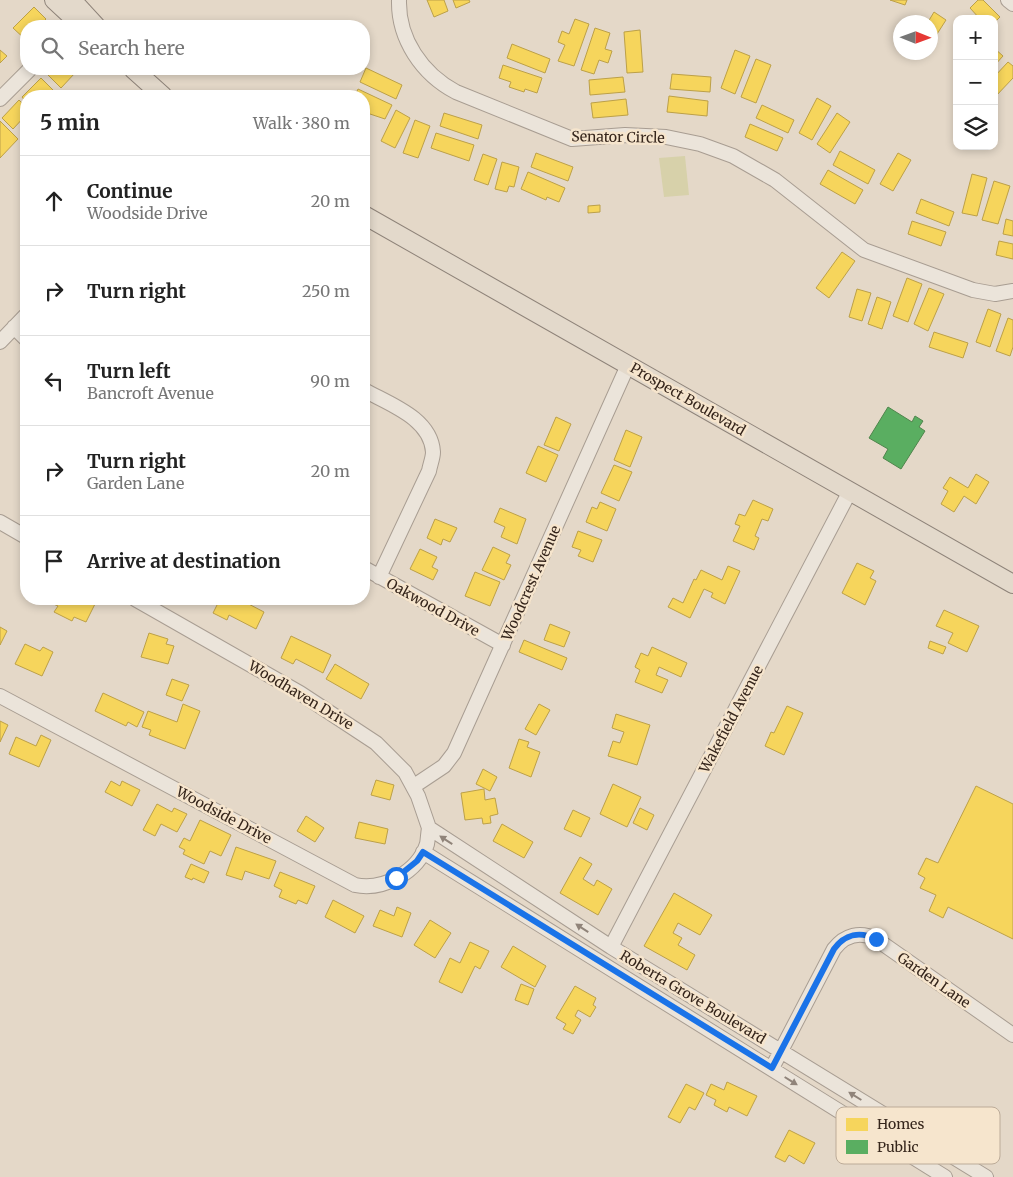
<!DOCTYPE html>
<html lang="en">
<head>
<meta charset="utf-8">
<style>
	:root { --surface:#fff; --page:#f6f6f6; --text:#222; --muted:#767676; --line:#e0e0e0 }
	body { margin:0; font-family:Merriweather,serif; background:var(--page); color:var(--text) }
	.controls { position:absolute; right:15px; top:15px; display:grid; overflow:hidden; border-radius:10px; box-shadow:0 2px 8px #0003 }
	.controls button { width:45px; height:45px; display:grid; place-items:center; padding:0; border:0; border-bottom:1px solid var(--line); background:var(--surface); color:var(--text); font:25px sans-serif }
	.compass { position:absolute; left:893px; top:15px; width:45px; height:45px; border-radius:50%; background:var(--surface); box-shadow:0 2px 8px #0003; rotate:91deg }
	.stop { position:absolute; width:15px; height:15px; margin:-11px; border:4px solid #1a73e8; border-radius:50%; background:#fff }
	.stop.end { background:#1a73e8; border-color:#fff; box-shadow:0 1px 5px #0008 }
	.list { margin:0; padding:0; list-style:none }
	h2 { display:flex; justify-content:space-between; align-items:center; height:65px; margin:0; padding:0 20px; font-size:21px }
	h2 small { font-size:16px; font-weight:400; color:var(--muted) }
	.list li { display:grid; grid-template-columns:32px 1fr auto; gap:15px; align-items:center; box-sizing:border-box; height:90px; padding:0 20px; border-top:1px solid var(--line) }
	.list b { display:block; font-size:19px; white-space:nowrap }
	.list p { margin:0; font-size:16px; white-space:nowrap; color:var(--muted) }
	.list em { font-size:16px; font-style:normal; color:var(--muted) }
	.icon { flex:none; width:28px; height:28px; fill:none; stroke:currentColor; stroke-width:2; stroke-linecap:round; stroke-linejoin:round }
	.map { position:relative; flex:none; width:1013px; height:1177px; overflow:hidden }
	.search { position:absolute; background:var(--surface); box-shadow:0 2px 8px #0003; left:20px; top:20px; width:350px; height:55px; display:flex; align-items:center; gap:12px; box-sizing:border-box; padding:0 18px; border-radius:20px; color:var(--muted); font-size:19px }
	.panel { position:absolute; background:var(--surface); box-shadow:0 2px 8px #0003; left:20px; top:90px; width:350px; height:515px; border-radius:20px }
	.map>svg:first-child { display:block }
	.green { fill:#d7d1aa }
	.homes { fill:#f6d55c; stroke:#bca048 }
	.public { fill:#5aae61; stroke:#4f854c }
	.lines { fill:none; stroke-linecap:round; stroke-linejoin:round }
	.minor-casing { stroke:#a89d92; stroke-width:16 }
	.major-casing { stroke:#8e8379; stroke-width:20 }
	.minor { stroke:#ebe4da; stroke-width:14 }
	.major { stroke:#e3d9cb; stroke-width:18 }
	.oneway { fill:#90847a }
	.route { stroke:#1a73e8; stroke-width:6 }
	.labels { text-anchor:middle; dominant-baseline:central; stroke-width:5; stroke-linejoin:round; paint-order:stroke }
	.street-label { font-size:14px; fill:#35251b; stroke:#f6e5cd }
	.key { fill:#f6e5cd; stroke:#bcab98; stroke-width:1 }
	.key-label { font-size:14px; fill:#35251b }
</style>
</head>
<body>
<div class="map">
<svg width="1013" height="1177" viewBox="0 0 1013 1177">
	<rect width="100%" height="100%" fill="#e4d8c8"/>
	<path class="green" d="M685,156L689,195L664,197L659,158Z"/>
	<path class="homes" d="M427,0H444L448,11L434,17Z
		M453,0H469L470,2L456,8Z
		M890,0H907L905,5Z
		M978,0H983L1000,17L994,23V19H980L970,8Z
		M34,7L46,19L39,26H26V40L13,28Z
		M934,12L946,20L930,45V22H928Z
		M575,19L589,24L574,66L558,61L565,45L558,42L562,31L569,34Z
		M595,28L610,33L605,49L612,51L608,63L599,60L594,74L581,70Z
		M640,30L643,72L627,73L624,32Z
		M512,44L550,59L545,73L507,58Z
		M994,48L1003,56L994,66Z
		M0,50L7,56L0,63Z
		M735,50L750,56L735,94L721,88Z
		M756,59L771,65L756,103L741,97Z
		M1008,62L1013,66V78L995,97L994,77Z
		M503,65L542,78L537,93L525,89L524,92L509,87L511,82L499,78Z
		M366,68L402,85L396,99L360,82Z
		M50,69H70L75,73L61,88L46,73Z
		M672,74L711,77L710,92L670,89Z
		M623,77L625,92L590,95L589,80Z
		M41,78L56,93L52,96H26V102L22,97Z
		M358,89L392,105L385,119L364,112V96H355Z
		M669,96L708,101L707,116L667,112Z
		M817,98L831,106L812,140L799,133Z
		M626,99L628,115L593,118L591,103Z
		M19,100L26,107V115L13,129L2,118Z
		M762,105L794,120L788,133L756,118Z
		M396,110L410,118L395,148L381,141Z
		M444,113L482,125L478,139L440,126Z
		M837,113L850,122L830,153L817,144Z
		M415,120L430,126L418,158L403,153Z
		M0,121L18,139L0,158Z
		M750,124L783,138L777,151L745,137Z
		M436,133L474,145L469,161L431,148Z
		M840,151L875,170L868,184L833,165Z
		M536,153L573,167L568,181L531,167Z
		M898,153L911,160L893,191L880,184Z
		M483,154L497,159L488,185L474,180Z
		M502,162L519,167L514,187L509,186L507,192L495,189Z
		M828,170L863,190L855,204L820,184Z
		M528,172L565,188L559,202L547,197L546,200L521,189Z
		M972,174L987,178L977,216L962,213Z
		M994,181L1010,186L998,224L982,220Z
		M921,199L954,212L949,226L916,213Z
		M600,205V212L588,213V206Z
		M1006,219L1013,221V236L1003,234Z
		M912,221L946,232L941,246L908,234Z
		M999,241L1013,244V259L996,255Z
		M842,252L855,261L829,298L816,288Z
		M907,278L922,284L908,322L893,316Z
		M929,288L944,294L928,331L914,324Z
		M857,289L871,293L862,321L849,317Z
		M877,297L891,302L882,329L868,324Z
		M988,309L1001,314L990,347L976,342Z
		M1008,318L1013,320V347L1010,356L996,351Z
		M934,332L968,343L963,358L929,347Z
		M556,417L571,424L559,451L544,445Z
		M626,430L642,437L630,467L614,460Z
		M538,446L558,455L546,482L526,473Z
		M614,465L632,472L619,501L601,493Z
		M976,474L989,482L976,504L964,496L954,512L941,504L948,491L943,488L950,477L968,488Z
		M753,500L773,509L768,521L762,519L755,536L759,538L754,550L733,541L740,526L735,524L739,514L745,516Z
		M600,502L616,509L607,531L586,522L592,507L597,509Z
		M500,508L526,519L517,544L501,537L505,527L494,522Z
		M435,519L457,528L450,542L443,539L441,545L427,538Z
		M578,531L602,540L593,562L578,556L581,550L572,547Z
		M493,547L510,555L506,563L511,565L504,580L482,570Z
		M420,549L437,557L432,567L438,570L433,580L410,569Z
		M857,563L874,571L870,578L876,581L865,605L842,593Z
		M728,566L740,571L725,604L711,597L713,593L704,589L690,618L668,607L673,598L683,603L694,579L696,580L701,570L722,580Z
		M475,572L500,582L490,606L465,596Z
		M53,599H84L95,604L86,622L74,617L72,621L54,612L58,606L51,603Z
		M220,599H239L264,612L256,629L229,615L227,620L213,613Z
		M944,610L979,626L967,652L948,643L953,633L936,626Z
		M550,624L570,632L564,647L544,640Z
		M0,627L7,631L0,645Z
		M149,633L168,639L166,644L174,646L168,664L141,657Z
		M291,636L331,655L323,673L296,659L293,664L281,658Z
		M524,640L567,658L562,670L519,652Z
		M930,641L946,647L943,654L928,648Z
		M25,644L40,651L43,647L53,652L42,676L15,664Z
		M652,647L687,663L681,677L659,667L656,675L668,680L662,693L635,682L640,670L635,667L641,653L648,656Z
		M335,664L369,684L361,699L326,679Z
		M172,679L189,685L182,701L166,695Z
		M103,693L144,712L137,727L128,722L126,726L95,711Z
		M183,704L200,711L185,749L149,735L151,730L142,727L148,711L177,722Z
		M539,704L550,710L536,735L525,729Z
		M787,706L803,713L784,755L765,746L771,732L774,733Z
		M616,714L650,725L637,765L608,756L613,741L620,743L624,732L612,728Z
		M0,721L8,725L0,742Z
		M41,735L51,740L39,767L9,754L16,737L36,746Z
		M519,739L529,742L527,747L540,752L531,777L509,768Z
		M483,769L497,777L490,791L476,784Z
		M376,780L394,785L390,800L371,795Z
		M111,781L120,786L122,781L140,790L132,806L105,792Z
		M613,784L641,797L627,827L600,814Z
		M976,786L1013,804V939L948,907L943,918L929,911L936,895L920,888L925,878L918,874L926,858L938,863Z
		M484,789L485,800L495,798L498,814L490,816L491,823L483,824L482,818L465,820L461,793Z
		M157,804L172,812L174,808L187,814L177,832L161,824L155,836L143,830Z
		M640,808L654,815L647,830L633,823Z
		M573,810L590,818L581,837L564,829Z
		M306,816L324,828L315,842L297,831Z
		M200,820L231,835L221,856L210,851L204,864L183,854L185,850L179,847L184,838L190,841Z
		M359,822L388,829L385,844L355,838Z
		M502,824L533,842L524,858L493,841Z
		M236,847L276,861L269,879L245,871L242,880L226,875Z
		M580,857L592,864L583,879L594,886L597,880L612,889L598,915L560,893Z
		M191,864L209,872L204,883L193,878L192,880L185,877Z
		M280,872L315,886L307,904L298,900L296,904L279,897L282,890L274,886Z
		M674,893L712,915L700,935L678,923L673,933L682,938L678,945L695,955L687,970L644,946Z
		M333,900L364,916L355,933L325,917Z
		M397,907L411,913L402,937L373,926L380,910L394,916Z
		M430,920L451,933L435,958L414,945Z
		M470,942L489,951L480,969L475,966L462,993L439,982L450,958L460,963Z
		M513,946L546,966L535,987L501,967Z
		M521,984L534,989L528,1005L515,1000Z
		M575,986L596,998L593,1005L596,1007L590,1017L578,1010L575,1016L581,1020L573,1034L563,1029L566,1024L556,1018Z
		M727,1082L757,1096L747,1116L729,1107L727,1112L714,1105L716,1100L706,1095L711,1084L724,1090Z
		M686,1084L704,1093L695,1110L689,1107L680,1123L668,1117Z
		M789,1130L815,1143L804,1164L789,1155L785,1162L775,1157Z"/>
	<path class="public" d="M888,407L912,422L915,416L923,421L919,427L925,431L901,469L883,458L888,449L869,438Z"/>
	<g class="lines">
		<g class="minor-casing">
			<path id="minor" d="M399,0C398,39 422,74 456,92L572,139L625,135L666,137L700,144L733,156L775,180L864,250L973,290L995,294L1013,291
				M1008,0L1013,4
				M0,99L30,69
				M14,327L26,339
				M0,342L26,315
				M364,390C389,404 431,418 433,452C433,458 430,465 429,471L379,577
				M0,522L26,537
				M364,568L503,645
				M135,599L300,693L376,743L405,772L418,796L429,828
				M0,696L355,885C383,891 418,872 427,844C428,839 428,833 429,828
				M414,786L444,766L454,753L628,365
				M429,828L611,947L986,1177
				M423,852L945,1177
				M611,947L850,491
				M772,1068L834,949C845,935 860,931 876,939L1013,1035"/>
		</g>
		<g class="major-casing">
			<path id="major" d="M54,0L82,26
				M72,0L96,26
				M133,69L163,96
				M364,215L1013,584"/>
		</g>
		<use href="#minor" class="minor"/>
		<use href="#major" class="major"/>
	</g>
	<defs><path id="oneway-solid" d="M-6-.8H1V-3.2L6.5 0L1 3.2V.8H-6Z" transform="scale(1.25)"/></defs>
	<g class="oneway">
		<use href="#oneway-solid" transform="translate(446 840) rotate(-147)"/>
		<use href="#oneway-solid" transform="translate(582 928) rotate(-147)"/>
		<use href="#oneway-solid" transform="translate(791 1081) rotate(32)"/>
		<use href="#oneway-solid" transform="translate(855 1096) rotate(-148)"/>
	</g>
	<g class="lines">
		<path class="route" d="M396,878L417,861L423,852L772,1068L834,949C845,934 860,931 876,939"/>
	</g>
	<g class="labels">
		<g class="street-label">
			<text transform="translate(618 137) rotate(1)">Senator Circle</text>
			<text transform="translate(688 399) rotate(30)">Prospect Boulevard</text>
			<text transform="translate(531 583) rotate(-66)">Woodcrest Avenue</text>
			<text transform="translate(433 607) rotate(29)">Oakwood Drive</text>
			<text transform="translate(301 695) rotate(31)">Woodhaven Drive</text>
			<text transform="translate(731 719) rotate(-62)">Wakefield Avenue</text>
			<text transform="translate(224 815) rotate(28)">Woodside Drive</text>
			<text transform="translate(934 980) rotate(35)">Garden Lane</text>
			<text transform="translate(693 997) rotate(31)">Roberta Grove Boulevard</text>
		</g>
	</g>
	<rect x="836" y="1107" width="164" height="57" rx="8" class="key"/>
	<rect x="846" y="1118" width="22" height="13" fill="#f6d55c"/>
	<rect x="846" y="1140" width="22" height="14" fill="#5aae61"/>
	<g class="key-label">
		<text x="877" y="1129">Homes</text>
		<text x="877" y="1152">Public</text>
	</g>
</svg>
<div class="controls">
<button>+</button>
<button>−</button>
<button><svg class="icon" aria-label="layers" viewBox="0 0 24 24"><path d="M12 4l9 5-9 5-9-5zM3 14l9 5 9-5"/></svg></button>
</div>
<svg class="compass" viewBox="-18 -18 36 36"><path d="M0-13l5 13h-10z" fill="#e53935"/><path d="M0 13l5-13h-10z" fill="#767676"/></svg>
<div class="stop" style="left:396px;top:878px"></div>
<div class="stop end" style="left:876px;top:939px"></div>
<div class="search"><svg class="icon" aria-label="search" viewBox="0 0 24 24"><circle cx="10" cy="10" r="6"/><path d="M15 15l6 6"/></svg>Search here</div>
<section class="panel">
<h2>5 min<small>Walk · 380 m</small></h2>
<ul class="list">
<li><svg class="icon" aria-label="ahead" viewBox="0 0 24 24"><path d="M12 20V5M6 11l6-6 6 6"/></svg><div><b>Continue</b><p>Woodside Drive</p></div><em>20 m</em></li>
<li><svg class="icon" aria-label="right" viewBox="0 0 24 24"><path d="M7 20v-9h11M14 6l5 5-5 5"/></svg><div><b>Turn right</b></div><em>250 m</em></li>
<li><svg class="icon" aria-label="left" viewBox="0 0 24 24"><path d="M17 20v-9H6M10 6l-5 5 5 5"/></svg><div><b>Turn left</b><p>Bancroft Avenue</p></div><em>90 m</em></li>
<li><svg class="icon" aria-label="right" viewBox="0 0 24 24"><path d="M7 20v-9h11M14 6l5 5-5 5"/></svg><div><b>Turn right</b><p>Garden Lane</p></div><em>20 m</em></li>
<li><svg class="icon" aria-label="arrive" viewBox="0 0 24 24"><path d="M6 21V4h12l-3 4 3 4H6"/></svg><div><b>Arrive at destination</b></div></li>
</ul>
</section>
</div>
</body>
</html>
